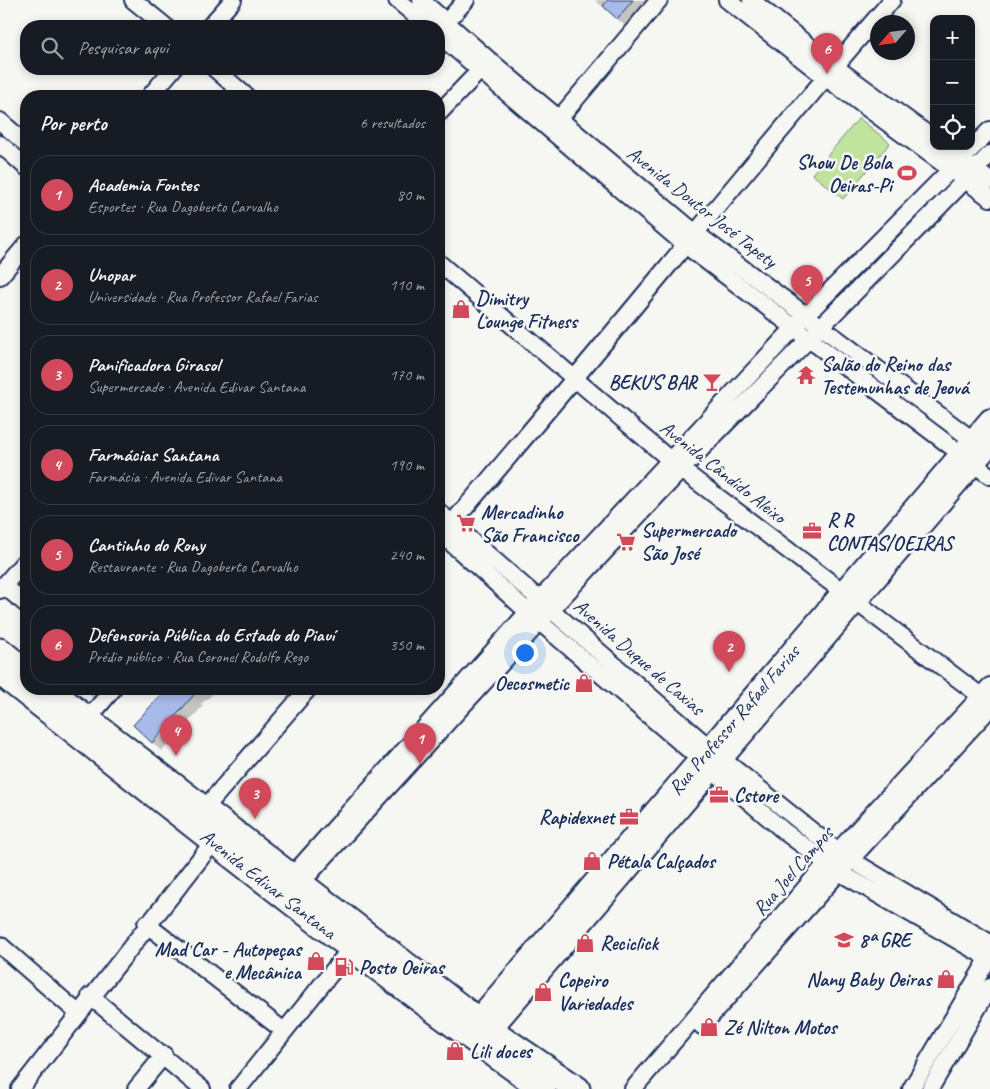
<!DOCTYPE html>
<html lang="pt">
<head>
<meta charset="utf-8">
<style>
	:root { --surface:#171b24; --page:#20242c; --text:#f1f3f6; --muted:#9ea1a6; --line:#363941; --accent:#d1495b }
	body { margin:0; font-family:Caveat,sans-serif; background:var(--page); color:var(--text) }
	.controls { position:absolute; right:15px; top:15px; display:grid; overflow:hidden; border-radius:10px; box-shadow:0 2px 8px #0003 }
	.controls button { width:45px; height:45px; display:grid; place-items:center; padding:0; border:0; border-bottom:1px solid var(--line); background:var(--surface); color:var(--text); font:25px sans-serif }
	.compass { position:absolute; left:870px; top:15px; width:45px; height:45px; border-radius:50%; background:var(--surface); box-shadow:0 2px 8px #0003; rotate:242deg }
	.you { position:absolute; left:524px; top:652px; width:18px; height:18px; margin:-12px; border:4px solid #fff; border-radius:50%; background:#1a73e8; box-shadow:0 0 0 8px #1a73e833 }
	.badge { display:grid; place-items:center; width:32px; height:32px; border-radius:50%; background:var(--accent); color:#fff; font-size:16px; font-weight:700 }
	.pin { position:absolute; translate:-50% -41px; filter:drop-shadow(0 1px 2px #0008) }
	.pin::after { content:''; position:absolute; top:26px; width:18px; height:15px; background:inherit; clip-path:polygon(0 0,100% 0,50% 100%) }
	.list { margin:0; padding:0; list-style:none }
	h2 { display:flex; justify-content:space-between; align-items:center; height:65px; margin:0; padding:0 20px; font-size:21px }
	h2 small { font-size:16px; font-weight:400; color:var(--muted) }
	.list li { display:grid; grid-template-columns:32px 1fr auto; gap:15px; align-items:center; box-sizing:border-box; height:80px; margin:0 10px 10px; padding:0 10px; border:1px solid var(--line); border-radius:20px }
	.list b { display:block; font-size:19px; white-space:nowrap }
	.list p { margin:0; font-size:16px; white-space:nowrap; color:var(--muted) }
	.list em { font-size:16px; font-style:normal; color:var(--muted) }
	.icon { flex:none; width:28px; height:28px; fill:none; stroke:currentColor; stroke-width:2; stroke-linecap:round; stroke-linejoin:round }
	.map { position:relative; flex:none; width:990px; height:1089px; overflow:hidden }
	.search { position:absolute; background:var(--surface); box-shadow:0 2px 8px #0003; left:20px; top:20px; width:425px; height:55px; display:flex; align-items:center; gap:12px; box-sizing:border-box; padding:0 18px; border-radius:20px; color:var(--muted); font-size:19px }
	.panel { position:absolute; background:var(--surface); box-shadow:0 2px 8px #0003; left:20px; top:90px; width:425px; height:605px; border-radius:20px }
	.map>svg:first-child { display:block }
	.green { fill:#c0e49e; stroke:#6e8a7e }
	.shadow { fill:#0003 }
	.building { fill:#a8bae9; stroke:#1b2f5e }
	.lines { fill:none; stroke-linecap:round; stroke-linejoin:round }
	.minor-casing { stroke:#1b2f5e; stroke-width:20 }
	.major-casing { stroke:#1b2f5e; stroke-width:25 }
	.highway-casing { stroke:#1b2f5e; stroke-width:29 }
	.minor { stroke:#f6f6f2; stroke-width:16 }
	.major { stroke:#f6f6f2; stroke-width:21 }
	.highway { stroke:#f6f6f2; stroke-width:25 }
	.labels { text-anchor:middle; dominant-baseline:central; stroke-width:5; stroke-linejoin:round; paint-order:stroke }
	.poi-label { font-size:20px; font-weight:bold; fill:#1b2f5e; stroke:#f6f6f2; text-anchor:start }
	.street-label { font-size:20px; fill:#1b2f5e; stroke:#f6f6f2 }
</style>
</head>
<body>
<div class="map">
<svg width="990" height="1089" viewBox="0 0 990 1089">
	<rect width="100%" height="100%" fill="#f6f6f2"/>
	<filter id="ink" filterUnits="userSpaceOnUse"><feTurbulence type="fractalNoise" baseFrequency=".02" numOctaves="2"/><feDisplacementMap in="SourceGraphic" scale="10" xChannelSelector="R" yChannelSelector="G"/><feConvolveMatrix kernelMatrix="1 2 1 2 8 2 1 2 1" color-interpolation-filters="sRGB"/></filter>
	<g filter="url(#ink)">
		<path class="green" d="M859,118L890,143L843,199L812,174Z"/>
		<path class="shadow" d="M595,0H656L630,30Z
			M83,689H108L96,701Z
			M168,689H219L201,704L203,706L161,751L135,725Z"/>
		<path class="building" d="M608,0H633L617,19L603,6Z
			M167,689H199L152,743L133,725Z"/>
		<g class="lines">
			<g class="minor-casing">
				<path id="minor" d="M133,0L165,26
					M397,0L428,26
					M421,0L489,60L694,232L982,447
					M727,0L825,77L990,198
					M751,0L834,66L934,139
					M210,26L233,0
					M440,29L466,0
					M439,35L684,244L990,476
					M215,69L246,96
					M150,96L173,69
					M439,113L486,64
					M0,121L26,144
					M553,126L659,0
					M0,144L26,167
					M943,146L990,181
					M439,263L682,470L990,703
					M0,276L26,245
					M439,512L721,758L838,852L990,943
					M439,532L528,612L785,832L839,872L990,959
					M439,538C593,361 738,177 892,0
					M3,585L26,604
					M0,590L26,560
					M88,719L113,689
					M205,808L308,689
					M291,877L528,612L807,314L990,130
					M300,884C427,745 553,605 683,468C784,362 889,260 990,154
					M146,924L284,1031
					M0,945L78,1013
					M90,996L202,1089
					M702,1026L839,872L990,708
					M20,1089L214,841
					M136,1089L164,1055
					M238,1089L352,947
					M633,1089L826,864L990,686
					M911,1089L990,956
					M930,1089L990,987"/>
			</g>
			<g class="major-casing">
				<g id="major">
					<path id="s1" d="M477,1020L990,420"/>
					<path d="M490,1030L990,444"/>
				</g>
			</g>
			<g class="highway-casing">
				<g id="highway">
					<path d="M0,651L26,672"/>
					<path id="s2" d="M0,672C179,814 357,957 543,1089"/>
					<path d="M48,689L490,1030L577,1089"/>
				</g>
			</g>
			<use href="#minor" class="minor"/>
			<use href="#major" class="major"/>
			<use href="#highway" class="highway"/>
		</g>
	</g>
	<defs>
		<g id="stadium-bare" transform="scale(1.5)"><path d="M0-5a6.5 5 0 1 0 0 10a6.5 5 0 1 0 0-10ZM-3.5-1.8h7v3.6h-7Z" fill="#d1495b" stroke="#f6f6f2" stroke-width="2.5" paint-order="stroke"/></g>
		<g id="shop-bare" transform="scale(1.5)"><path d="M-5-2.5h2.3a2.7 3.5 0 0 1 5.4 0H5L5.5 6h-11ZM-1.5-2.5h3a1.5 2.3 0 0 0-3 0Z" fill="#d1495b" stroke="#f6f6f2" stroke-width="2.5" paint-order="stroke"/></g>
		<g id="temple-bare" transform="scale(1.5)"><path d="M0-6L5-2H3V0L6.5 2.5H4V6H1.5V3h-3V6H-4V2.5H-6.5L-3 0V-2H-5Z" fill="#d1495b" stroke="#f6f6f2" stroke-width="2.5" paint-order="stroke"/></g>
		<g id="bar-bare" transform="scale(1.5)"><path d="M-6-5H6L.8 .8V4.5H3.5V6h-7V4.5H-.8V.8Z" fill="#d1495b" stroke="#f6f6f2" stroke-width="2.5" paint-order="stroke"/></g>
		<g id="supermarket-bare" transform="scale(1.5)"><path d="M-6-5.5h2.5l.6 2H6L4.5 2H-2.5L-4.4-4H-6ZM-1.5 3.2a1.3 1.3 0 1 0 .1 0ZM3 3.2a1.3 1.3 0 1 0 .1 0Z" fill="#d1495b" stroke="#f6f6f2" stroke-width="2.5" paint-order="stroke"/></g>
		<g id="office-bare" transform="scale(1.5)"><path d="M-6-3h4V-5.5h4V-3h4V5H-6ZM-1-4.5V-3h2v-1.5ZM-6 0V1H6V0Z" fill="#d1495b" stroke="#f6f6f2" stroke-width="2.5" paint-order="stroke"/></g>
		<g id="university-bare" transform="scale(1.5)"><path d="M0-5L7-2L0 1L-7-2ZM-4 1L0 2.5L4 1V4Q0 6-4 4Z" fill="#d1495b" stroke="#f6f6f2" stroke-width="2.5" paint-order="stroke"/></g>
		<g id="fuel-bare" transform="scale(1.5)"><path d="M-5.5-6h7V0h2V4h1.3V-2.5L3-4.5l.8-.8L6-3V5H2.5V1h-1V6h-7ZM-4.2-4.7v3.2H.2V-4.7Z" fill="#d1495b" stroke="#f6f6f2" stroke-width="2.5" paint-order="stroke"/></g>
	</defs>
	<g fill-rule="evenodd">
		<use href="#stadium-bare" x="907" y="173"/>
		<use href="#shop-bare" x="461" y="309"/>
		<use href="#temple-bare" x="806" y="375"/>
		<use href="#bar-bare" x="712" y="382"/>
		<use href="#supermarket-bare" x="466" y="523"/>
		<use href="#office-bare" x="812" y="531"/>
		<use href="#supermarket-bare" x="626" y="542"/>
		<use href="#shop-bare" x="584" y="683"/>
		<use href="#office-bare" x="719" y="795"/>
		<use href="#office-bare" x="629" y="817"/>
		<use href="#shop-bare" x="592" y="861"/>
		<use href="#university-bare" x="844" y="940"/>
		<use href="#shop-bare" x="585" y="943"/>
		<use href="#shop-bare" x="316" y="961"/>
		<use href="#fuel-bare" x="344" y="967"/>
		<use href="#shop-bare" x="946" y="979"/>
		<use href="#shop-bare" x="543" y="992"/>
		<use href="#shop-bare" x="709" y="1027"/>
		<use href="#shop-bare" x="455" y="1051"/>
	</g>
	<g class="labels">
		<g class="poi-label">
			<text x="892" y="162" text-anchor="end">Show De Bola<tspan x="892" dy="23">Oeiras-Pi</tspan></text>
			<text x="476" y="298">Dimitry<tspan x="476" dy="23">Lounge Fitness</tspan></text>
			<text x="821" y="364">Salão do Reino das<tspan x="821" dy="23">Testemunhas de Jeová</tspan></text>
			<text x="697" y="382" text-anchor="end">BEKU'S BAR</text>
			<text x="481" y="512">Mercadinho<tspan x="481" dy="23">São Francisco</tspan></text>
			<text x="827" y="520">R R<tspan x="827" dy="23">CONTAS/OEIRAS</tspan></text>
			<text x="641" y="530">Supermercado<tspan x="641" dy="23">São José</tspan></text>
			<text x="569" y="683" text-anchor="end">Oecosmetic</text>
			<text x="734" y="795">Cstore</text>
			<text x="614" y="817" text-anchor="end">Rapidexnet</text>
			<text x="607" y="861">Pétala Calçados</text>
			<text x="859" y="940">8ª GRE</text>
			<text x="600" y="943">Reciclick</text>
			<text x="301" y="949" text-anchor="end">Mad Car - Autopeças<tspan x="301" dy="23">e Mecânica</tspan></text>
			<text x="359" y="967">Posto Oeiras</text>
			<text x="931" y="979" text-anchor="end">Nany Baby Oeiras</text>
			<text x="558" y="980">Copeiro<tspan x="558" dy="23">Variedades</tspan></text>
			<text x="724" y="1027">Zé Nilton Motos</text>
			<text x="470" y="1051">Lili doces</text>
		</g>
		<g class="street-label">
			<text transform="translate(702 207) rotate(38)">Avenida Doutor José Tapety</text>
			<text transform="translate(723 472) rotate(38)">Avenida Cândido Aleixo</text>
			<text transform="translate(639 657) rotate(41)">Avenida Duque de Caxias</text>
			<text stroke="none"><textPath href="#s1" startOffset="395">Rua Professor Rafael Farias</textPath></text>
			<text transform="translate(793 871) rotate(-49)">Rua Joel Campos</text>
			<text stroke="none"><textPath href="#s2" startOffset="342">Avenida Edivar Santana</textPath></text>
		</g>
	</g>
</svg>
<div class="controls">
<button>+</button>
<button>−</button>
<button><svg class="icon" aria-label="locate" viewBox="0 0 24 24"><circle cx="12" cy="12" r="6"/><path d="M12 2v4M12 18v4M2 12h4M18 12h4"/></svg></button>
</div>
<svg class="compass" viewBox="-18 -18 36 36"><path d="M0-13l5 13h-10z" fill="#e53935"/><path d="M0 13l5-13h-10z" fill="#9ea1a6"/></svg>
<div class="you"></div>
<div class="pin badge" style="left:420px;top:764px">1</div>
<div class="pin badge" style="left:729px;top:672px">2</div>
<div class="pin badge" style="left:255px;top:819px">3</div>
<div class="pin badge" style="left:176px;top:756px">4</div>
<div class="pin badge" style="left:807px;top:306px">5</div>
<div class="pin badge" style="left:827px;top:74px">6</div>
<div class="search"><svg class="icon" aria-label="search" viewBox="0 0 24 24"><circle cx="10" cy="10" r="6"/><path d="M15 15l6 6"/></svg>Pesquisar aqui</div>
<section class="panel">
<h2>Por perto<small>6 resultados</small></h2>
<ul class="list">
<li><span class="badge">1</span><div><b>Academia Fontes</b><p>Esportes · Rua Dagoberto Carvalho</p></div><em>80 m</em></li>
<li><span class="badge">2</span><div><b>Unopar</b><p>Universidade · Rua Professor Rafael Farias</p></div><em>110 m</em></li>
<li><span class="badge">3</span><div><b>Panificadora Girasol</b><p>Supermercado · Avenida Edivar Santana</p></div><em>170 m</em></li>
<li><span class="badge">4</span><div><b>Farmácias Santana</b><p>Farmácia · Avenida Edivar Santana</p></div><em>190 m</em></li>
<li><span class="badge">5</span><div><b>Cantinho do Rony</b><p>Restaurante · Rua Dagoberto Carvalho</p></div><em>240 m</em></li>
<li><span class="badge">6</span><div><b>Defensoria Pública do Estado do Piauí</b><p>Prédio público · Rua Coronel Rodolfo Rego</p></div><em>350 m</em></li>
</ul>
</section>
</div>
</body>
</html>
